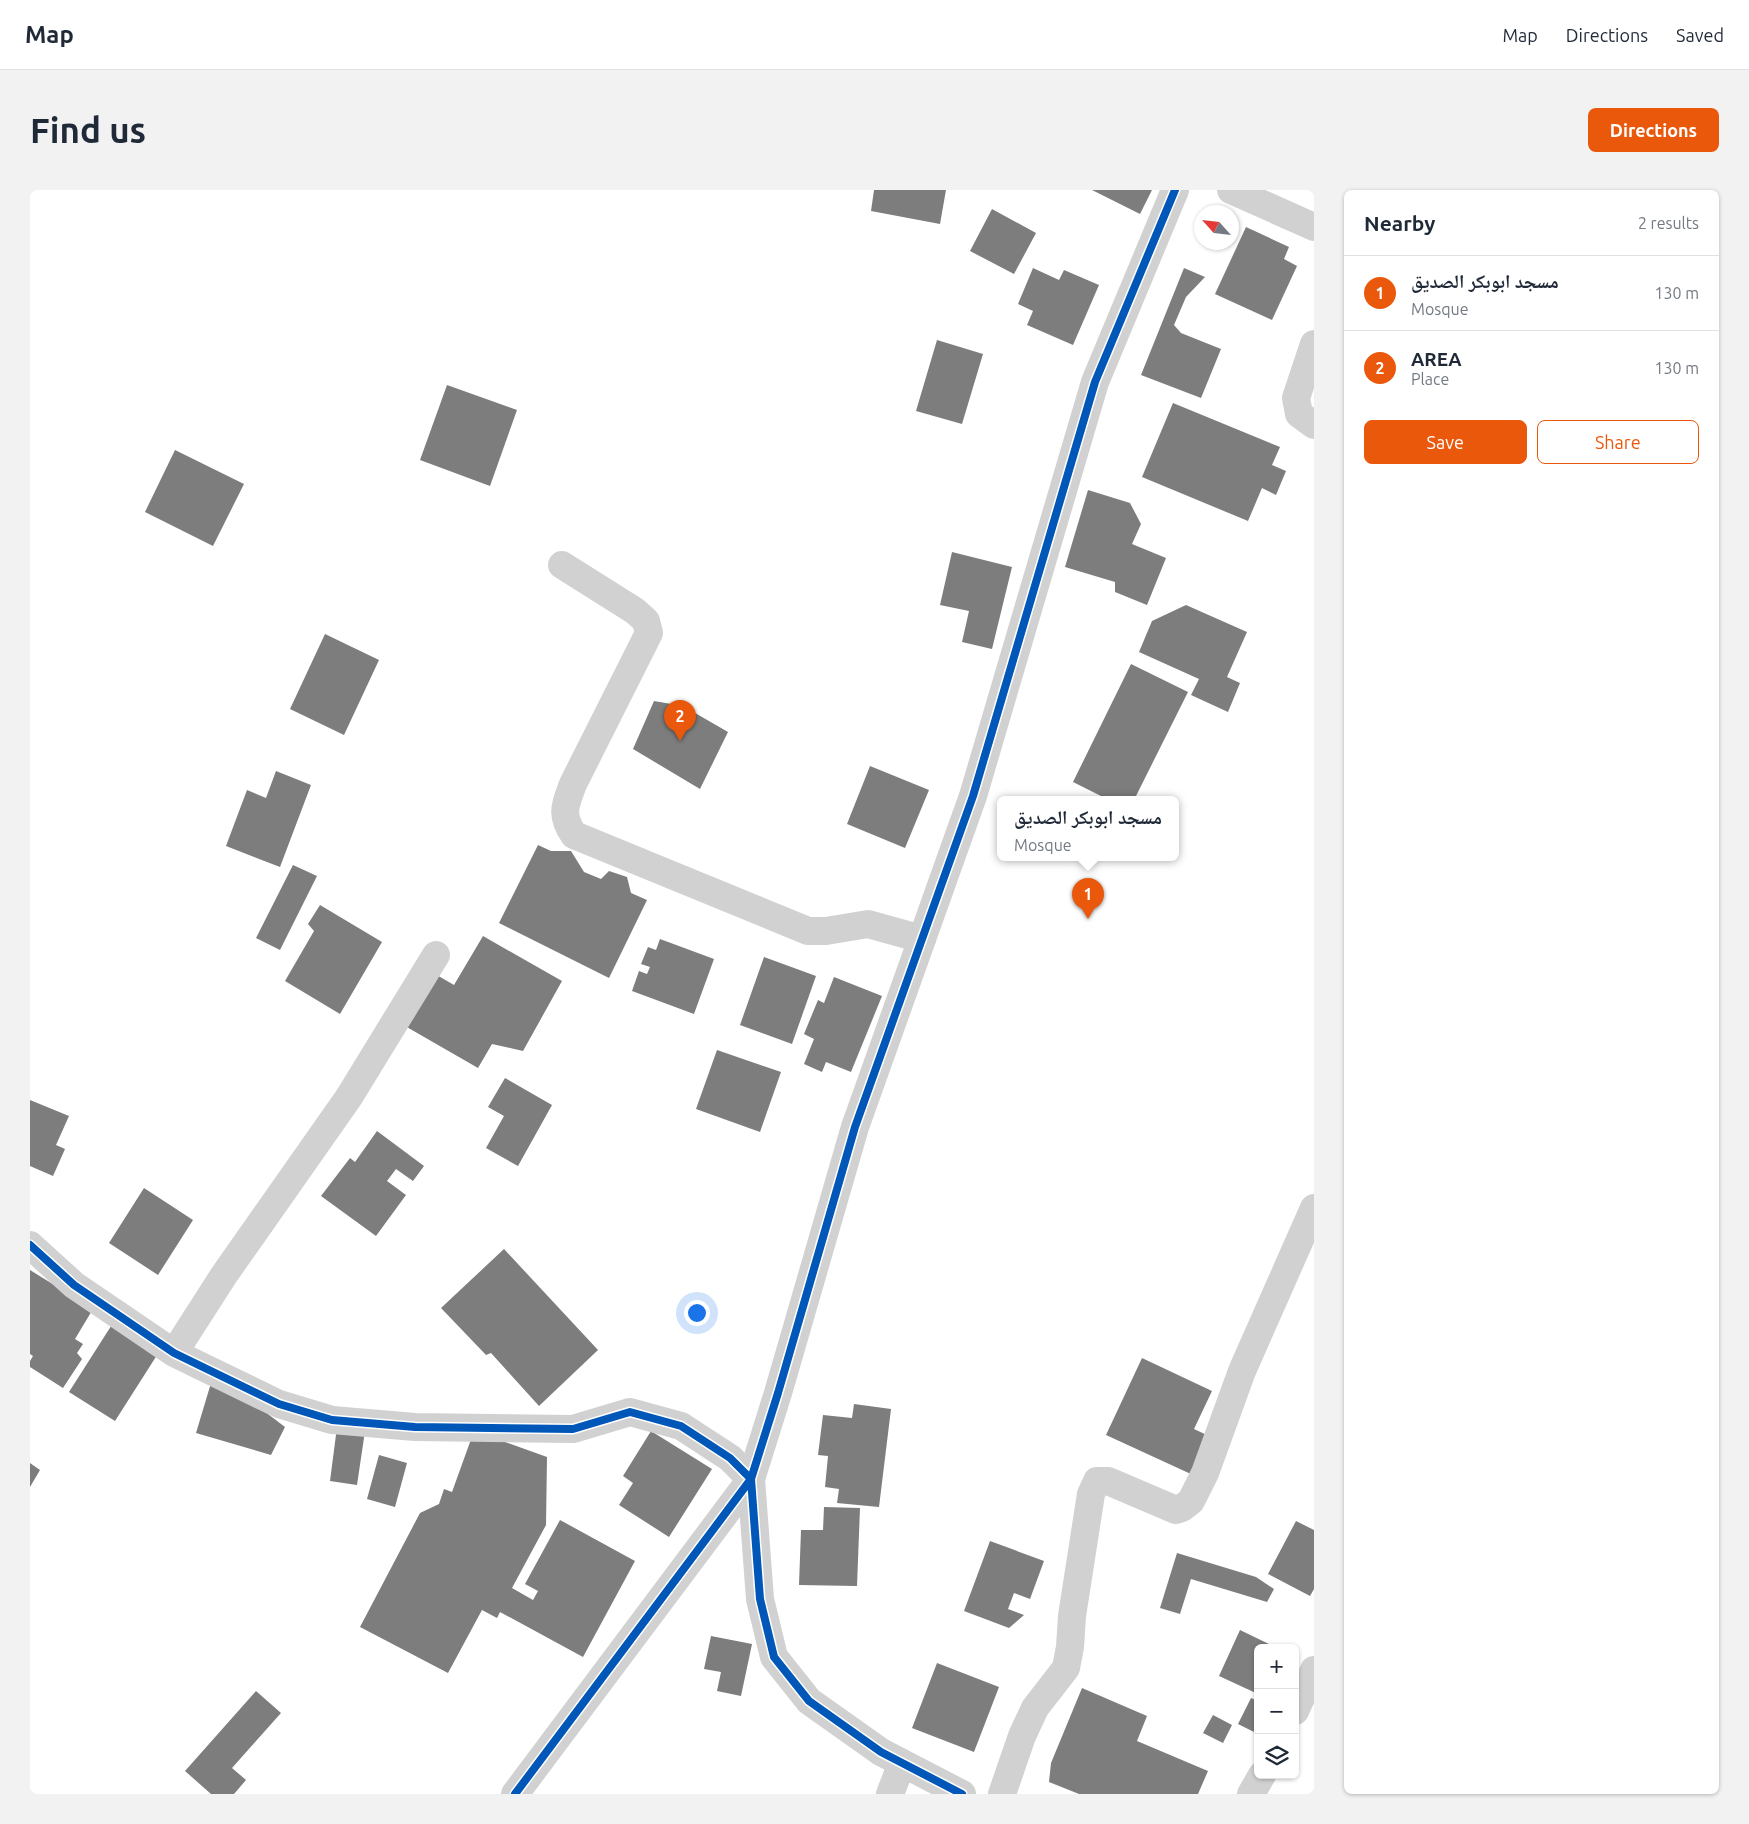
<!DOCTYPE html>
<html lang="en">
<head>
<meta charset="utf-8">
<style>
	:root { --surface:#fff; --page:#f2f2f3; --text:#1f2937; --muted:#747a83; --line:#e0e1e3; --accent:#ea580c }
	body { margin:0; font-family:Ubuntu,"Noto Naskh Arabic",sans-serif; background:var(--page); color:var(--text) }
	.controls { position:absolute; right:15px; bottom:15px; display:grid; overflow:hidden; border-radius:8px; box-shadow:0 1px 4px #0004 }
	.controls button { width:45px; height:45px; display:grid; place-items:center; padding:0; border:0; border-bottom:1px solid var(--line); background:var(--surface); color:var(--text); font:25px sans-serif }
	.compass { position:absolute; left:1164px; top:15px; width:45px; height:45px; border-radius:50%; background:var(--surface); box-shadow:0 1px 4px #0004; rotate:297deg }
	.you { position:absolute; left:666px; top:1122px; width:18px; height:18px; margin:-12px; border:4px solid #fff; border-radius:50%; background:#1a73e8; box-shadow:0 0 0 8px #1a73e833 }
	.badge { display:grid; place-items:center; width:32px; height:32px; border-radius:50%; background:var(--accent); color:#fff; font-size:16px; font-weight:700 }
	.pin { position:absolute; translate:-50% -41px; filter:drop-shadow(0 1px 2px #0008) }
	.pin::after { content:''; position:absolute; top:26px; width:18px; height:15px; background:inherit; clip-path:polygon(0 0,100% 0,50% 100%) }
	.popup { position:absolute; left:967px; top:606px; width:182px; height:65px; box-sizing:border-box; display:grid; place-content:center; border-radius:8px; background:var(--surface); filter:drop-shadow(0 1px 4px #0005); font-size:16px; white-space:nowrap; color:var(--muted) }
	.popup b { font-size:19px; color:var(--text) }
	.popup::after { content:''; position:absolute; left:50%; top:100%; margin-left:-10px; border:10px solid transparent; border-top-color:var(--surface) }
	.list { margin:0; padding:0; list-style:none }
	h2 { display:flex; justify-content:space-between; align-items:center; height:65px; margin:0; padding:0 20px; font-size:21px }
	h2 small { font-size:16px; font-weight:400; color:var(--muted) }
	.list li { display:grid; grid-template-columns:32px 1fr auto; gap:15px; align-items:center; box-sizing:border-box; height:75px; padding:0 20px; border-top:1px solid var(--line) }
	.list b { display:block; font-size:19px; white-space:nowrap }
	.list p { margin:0; font-size:16px; white-space:nowrap; color:var(--muted) }
	.list em { font-size:16px; font-style:normal; color:var(--muted) }
	.actions { display:flex; gap:10px; padding:15px 20px }
	.actions a { flex:1; padding:11px 0; border:1px solid var(--accent); border-radius:8px; text-align:center; font-size:18px; color:var(--accent) }
	.actions .main { background:var(--accent); color:#fff }
	.icon { flex:none; width:28px; height:28px; fill:none; stroke:currentColor; stroke-width:2; stroke-linecap:round; stroke-linejoin:round }
	.map { position:relative; flex:none; width:1284px; height:1604px; overflow:hidden; border-radius:8px }
	header { display:flex; align-items:center; gap:30px; box-sizing:border-box; height:70px; padding:0 25px; background:var(--surface); border-bottom:1px solid var(--line) }
	header strong { font-size:24px }
	nav { display:flex; gap:28px; margin-inline-start:auto; font-size:18px }
	.intro { display:flex; align-items:center; justify-content:space-between; box-sizing:border-box; height:120px; padding:0 30px }
	h1 { margin:0; font-size:35px }
	.button { padding:12px 22px; border-radius:8px; background:var(--accent); color:#fff; font-size:18px; font-weight:700 }
	main { display:flex; gap:30px; padding:0 30px }
	aside { flex:1; background:var(--surface); border-radius:8px; box-shadow:0 1px 4px #0004 }
	.map>svg:first-child { display:block }
	.building { fill:#7d7d7d }
	.lines { fill:none; stroke-linecap:round; stroke-linejoin:round }
	.minor { stroke:#d1d1d1; stroke-width:28 }
	.tertiary { stroke:#d1d1d1; stroke-width:28 }
	.cycleway-casing { stroke:#fff; stroke-width:11 }
	.cycleway { stroke:#0057b8; stroke-width:8 }
</style>
</head>
<body>
<header>
<strong>Map</strong>
<nav><a>Map</a><a>Directions</a><a>Saved</a></nav>
</header>
<div class="intro"><h1>Find us</h1><a class="button">Directions</a></div>
<main>
<div class="map">
<svg width="1284" height="1604" viewBox="0 0 1284 1604">
	<rect width="100%" height="100%" fill="#fff"/>
	<path class="building" d="M844,0H916L910,34L841,21Z
		M1062,0H1122L1110,24Z
		M962,19L1006,43L984,84L940,61Z
		M1216,37L1259,57L1254,69L1267,76L1242,130L1185,104Z
		M1003,78L1029,90L1034,80L1069,95L1043,155L997,135L1003,121L988,114Z
		M1154,78L1175,87L1156,107L1144,135L1151,143L1191,159L1171,208L1111,185Z
		M907,150L953,164L932,234L886,221Z
		M417,195L487,220L460,296L390,270Z
		M1143,213L1250,257L1242,275L1256,281L1246,305L1232,298L1218,331L1112,287Z
		M145,260L214,294L183,356L115,322Z
		M1058,300L1100,313L1111,334L1102,354L1136,368L1117,415L1085,402V392L1035,377Z
		M922,362L982,377L962,459L932,452L939,421L910,415Z
		M1156,415L1217,442L1197,487L1210,493L1198,522L1161,505L1169,489L1109,462L1122,431Z
		M295,444L349,470L314,545L260,519Z
		M1101,474L1158,502L1104,610H1079L1043,592Z
		M624,511L653,516L698,542L670,599L603,559Z
		M840,576L899,600L875,658L817,634Z
		M246,581L281,595L250,677L196,656L217,600L236,608Z
		M508,655L521,661H541L554,682L571,689L579,681L597,687L601,703L617,710L579,788L469,733Z
		M263,675L287,686L250,760L226,748Z
		M290,715L352,752L310,824L255,791L284,741L278,734Z
		M453,746L532,791L493,861L462,854L448,878L375,836L405,784L424,795Z
		M630,749L684,769L664,824L602,801L609,781L617,784L620,777L611,774L618,757L626,760Z
		M734,767L786,786L762,854L710,835Z
		M804,787L852,806L821,882L796,872L792,882L774,874L784,849L774,844L788,810L794,813Z
		M687,860L751,882L730,942L666,919Z
		M475,888L522,915L488,976L456,958L474,926L458,917Z
		M0,910L39,926L26,955L35,959L23,986L0,976Z
		M347,941L394,976L383,991L366,979L357,991L376,1005L346,1046L291,1006L320,968L325,972Z
		M114,998L163,1030L128,1085L79,1053Z
		M474,1059L568,1160L509,1216L461,1163L456,1165L411,1118Z
		M0,1080L63,1119L45,1149L53,1154L47,1163L52,1169L33,1198L0,1177V1171L3,1166L0,1164Z
		M83,1133L129,1162L85,1231L39,1202Z
		M1112,1168L1182,1201L1164,1239L1181,1247L1163,1285L1076,1245Z
		M184,1183L255,1237L241,1265L166,1243Z
		M824,1214L861,1219L849,1317L807,1313L809,1299L795,1297L798,1266L788,1265L793,1225L822,1228Z
		M307,1237L335,1241L327,1295L300,1291Z
		M444,1241L517,1267L516,1335L482,1398L503,1410L508,1401L495,1394L530,1330L605,1371L553,1467L470,1422L467,1428L452,1420L418,1483L330,1437L390,1323L409,1314L414,1299L422,1302Z
		M621,1241L682,1279L639,1347L589,1315L603,1293L593,1286Z
		M349,1265L377,1273L365,1317L337,1309Z
		M0,1273L10,1280L0,1297Z
		M794,1317L830,1318L827,1396L769,1395L771,1340H793Z
		M1266,1331L1284,1340V1399L1280,1406L1238,1384Z
		M960,1351L1014,1371L1000,1409L984,1403L978,1419L994,1425L979,1438L934,1421Z
		M1147,1363L1226,1387L1244,1399L1237,1412L1161,1389L1150,1424L1130,1418Z
		M1210,1440L1247,1458H1228V1504L1189,1486Z
		M681,1446L722,1454L711,1506L687,1501L691,1482L674,1479Z
		M907,1473L969,1497L944,1562L882,1538Z
		M1052,1498L1117,1526L1107,1551L1178,1581L1168,1604H1049L1019,1592L1021,1573Z
		M226,1501L251,1523L202,1578L216,1590L204,1604H181L155,1581Z
		M1221,1508L1228,1511V1544L1208,1534Z
		M1183,1525L1202,1535L1193,1553L1173,1543Z"/>
	<g class="lines">
		<path class="minor" d="M1201,0L1284,37
			M1284,154L1266,208L1269,224L1284,235
			M532,375L605,421L616,431L619,443L543,594C535,615 530,625 544,645L778,741H796L838,734L892,749
			M0,1055L44,1095L144,1163L249,1214L302,1230L385,1237L543,1239L600,1222L651,1236L700,1268L721,1289L730,1409L744,1467L779,1511L851,1562L932,1604
			M144,1163L194,1085L319,907L406,765
			M1265,1521L1284,1480
			M860,1604L872,1573
			M972,1604L992,1546L1005,1518L1036,1478L1040,1457L1042,1426L1061,1304L1067,1291H1078L1146,1320L1152,1318L1161,1311L1175,1283L1212,1181L1284,1018
			M1221,1604L1232,1585"/>
		<path class="tertiary" d="M485,1604L721,1289L748,1203L825,937L943,606L1065,192L1145,0"/>
		<g class="cycleway-casing">
			<path id="cycleway" d="M0,1055L44,1095L144,1163L249,1214L302,1230L385,1237L543,1239L600,1222L651,1236L700,1268L721,1289L730,1409L744,1467L779,1511L851,1562L932,1604
				M485,1604L721,1289L748,1203L825,937L943,606L1065,192L1145,0"/>
		</g>
		<use href="#cycleway" class="cycleway"/>
	</g>
</svg>
<div class="controls">
<button>+</button>
<button>−</button>
<button><svg class="icon" aria-label="layers" viewBox="0 0 24 24"><path d="M12 4l9 5-9 5-9-5zM3 14l9 5 9-5"/></svg></button>
</div>
<svg class="compass" viewBox="-18 -18 36 36"><path d="M0-13l5 13h-10z" fill="#e53935"/><path d="M0 13l5-13h-10z" fill="#747a83"/></svg>
<div class="you"></div>
<div class="pin badge" style="left:1058px;top:729px">1</div>
<div class="popup"><b>مسجد ابوبكر الصديق</b>Mosque</div>
<div class="pin badge" style="left:650px;top:551px">2</div>
</div>
<aside>
<h2>Nearby<small>2 results</small></h2>
<ul class="list">
<li><span class="badge">1</span><div><b>مسجد ابوبكر الصديق</b><p>Mosque</p></div><em>130 m</em></li>
<li><span class="badge">2</span><div><b>AREA</b><p>Place</p></div><em>130 m</em></li>
</ul>
<div class="actions"><a class="main">Save</a><a>Share</a></div>
</aside>
</main>
</body>
</html>
